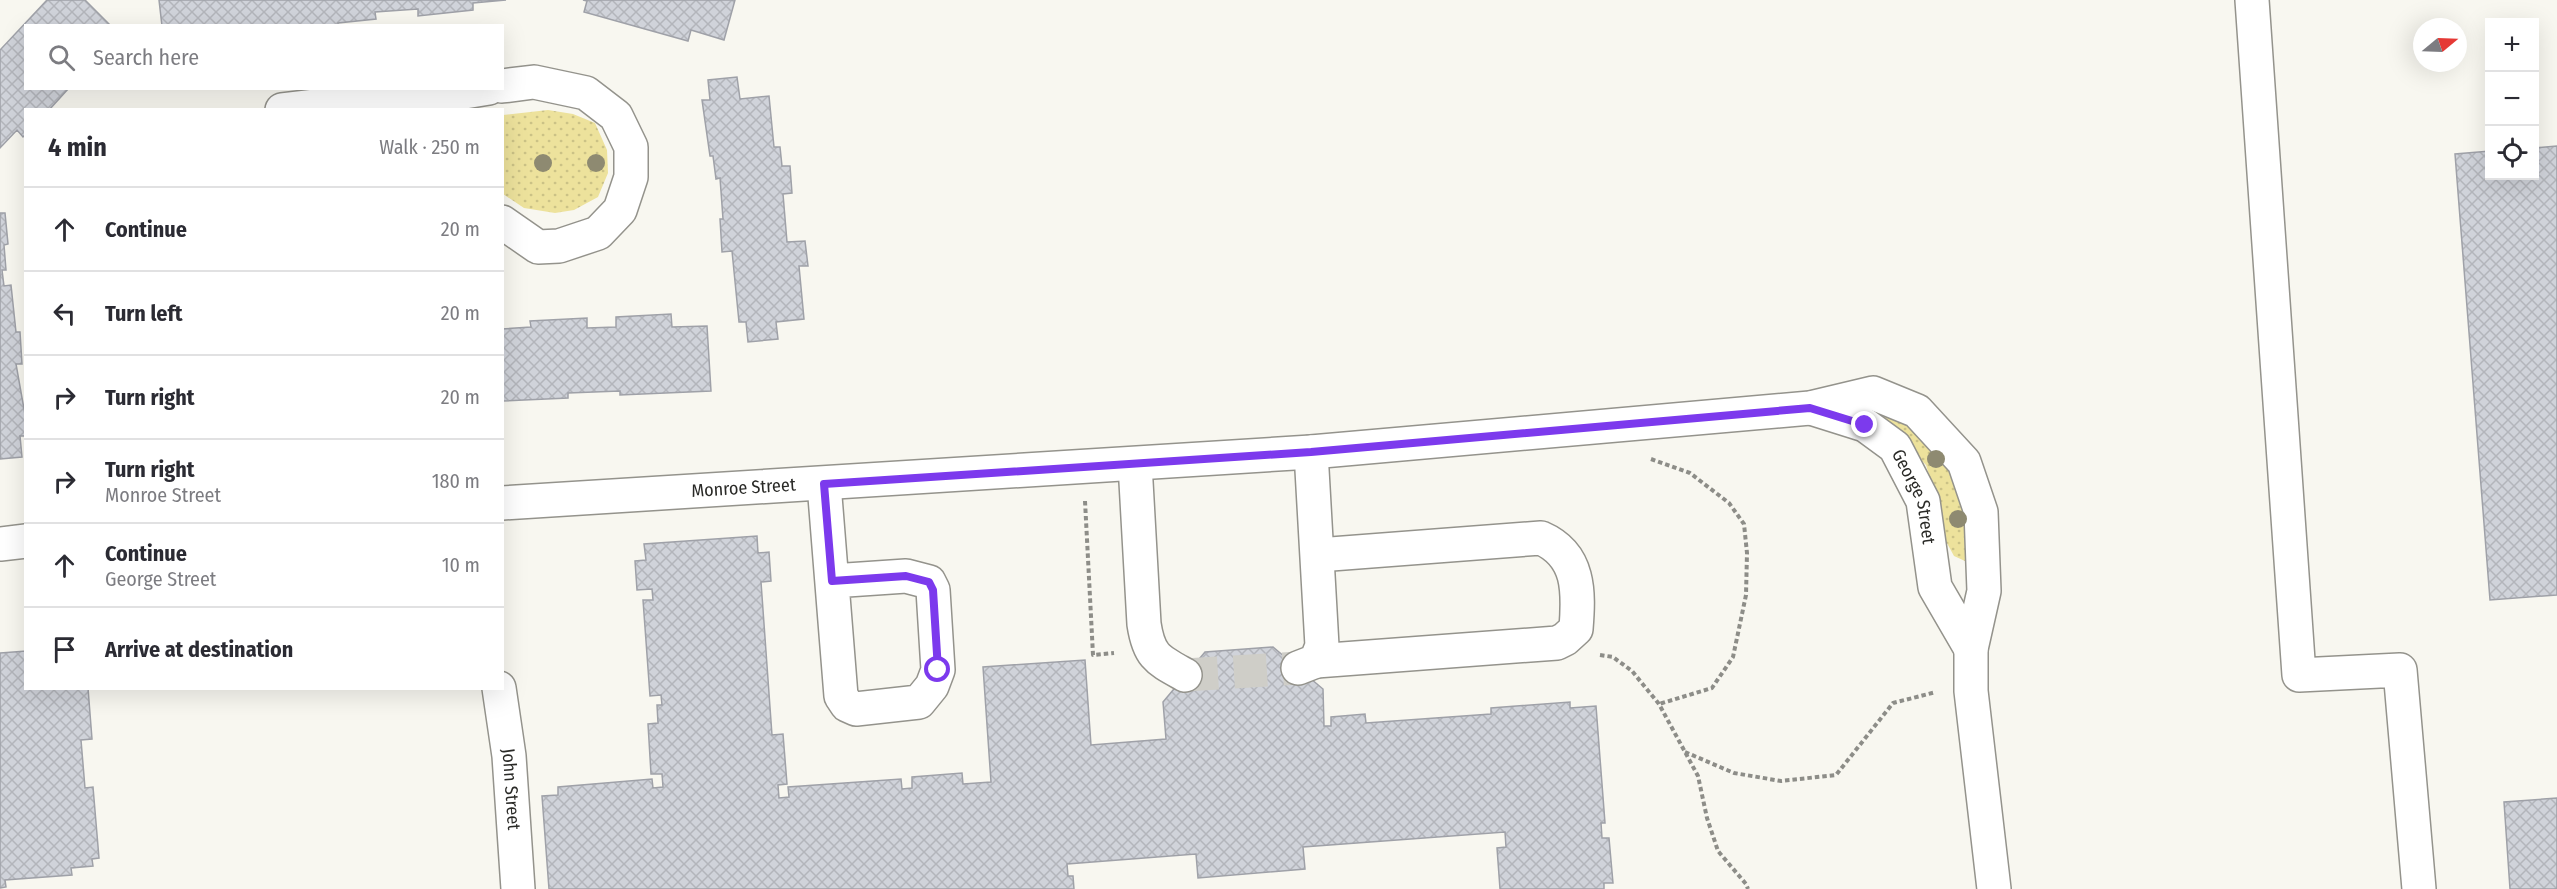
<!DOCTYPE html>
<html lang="en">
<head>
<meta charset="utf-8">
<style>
	:root { --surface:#fff; --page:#f7f7f7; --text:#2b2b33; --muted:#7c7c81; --line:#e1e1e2 }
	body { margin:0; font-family:"Fira Sans Condensed",sans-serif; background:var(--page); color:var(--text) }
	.controls { position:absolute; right:18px; top:18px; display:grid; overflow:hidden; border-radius:0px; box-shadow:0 6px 24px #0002 }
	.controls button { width:54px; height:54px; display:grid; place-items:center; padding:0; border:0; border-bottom:2px solid var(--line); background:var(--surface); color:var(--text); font:30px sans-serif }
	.compass { position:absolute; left:2413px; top:18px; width:54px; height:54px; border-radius:50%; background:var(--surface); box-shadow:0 6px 24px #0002; rotate:71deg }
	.stop { position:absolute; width:18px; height:18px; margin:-14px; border:4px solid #7c3aed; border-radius:50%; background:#fff }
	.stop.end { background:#7c3aed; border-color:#fff; box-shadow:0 2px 6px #0008 }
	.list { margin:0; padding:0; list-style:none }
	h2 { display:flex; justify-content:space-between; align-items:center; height:78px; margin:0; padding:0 24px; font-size:26px }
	h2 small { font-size:20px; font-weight:400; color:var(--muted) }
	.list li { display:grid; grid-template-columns:39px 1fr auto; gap:18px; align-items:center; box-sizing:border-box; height:84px; padding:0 24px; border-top:2px solid var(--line) }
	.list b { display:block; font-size:22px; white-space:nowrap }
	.list p { margin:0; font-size:20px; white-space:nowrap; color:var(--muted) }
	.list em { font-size:20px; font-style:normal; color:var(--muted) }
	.icon { flex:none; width:33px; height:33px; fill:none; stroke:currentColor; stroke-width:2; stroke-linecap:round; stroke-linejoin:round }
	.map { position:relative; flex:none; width:2557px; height:889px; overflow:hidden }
	.search { position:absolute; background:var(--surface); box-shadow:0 6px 24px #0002; left:24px; top:24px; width:480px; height:66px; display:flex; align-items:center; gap:15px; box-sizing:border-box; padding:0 21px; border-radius:0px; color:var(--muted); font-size:22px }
	.panel { position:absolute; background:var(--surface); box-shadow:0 6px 24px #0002; left:24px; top:108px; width:480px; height:582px; border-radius:0px }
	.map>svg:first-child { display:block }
	.grass { fill:url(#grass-dots) }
	.building { fill:url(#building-cross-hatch); stroke:#9fa1a8; stroke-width:1.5 }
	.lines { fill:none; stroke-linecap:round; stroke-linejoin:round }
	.minor-tunnel { stroke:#cfcec8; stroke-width:33; stroke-dasharray:33 16; stroke-linecap:butt }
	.minor-casing { stroke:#94938c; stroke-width:36 }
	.path { stroke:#8d8d88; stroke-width:4; stroke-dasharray:4.5 3; stroke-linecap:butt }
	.minor { stroke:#fff; stroke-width:33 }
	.tree { fill:#8e8a71 }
	.route { stroke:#7c3aed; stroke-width:8 }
	.labels { text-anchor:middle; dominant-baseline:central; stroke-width:4.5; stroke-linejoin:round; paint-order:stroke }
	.street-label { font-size:18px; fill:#2a2a27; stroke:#fff }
</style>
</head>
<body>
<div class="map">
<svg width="2557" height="889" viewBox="0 0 2557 889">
	<defs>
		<pattern id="grass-dots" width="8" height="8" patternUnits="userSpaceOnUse" patternTransform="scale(1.5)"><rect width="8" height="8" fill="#ede29c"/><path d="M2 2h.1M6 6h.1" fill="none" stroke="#cbc286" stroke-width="1.8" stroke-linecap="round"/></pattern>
		<pattern id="building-cross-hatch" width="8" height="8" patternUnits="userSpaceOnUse" patternTransform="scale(1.5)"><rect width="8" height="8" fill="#d0d3da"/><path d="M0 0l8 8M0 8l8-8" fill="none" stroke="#b3b5bb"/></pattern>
	</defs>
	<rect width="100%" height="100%" fill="#f8f7f0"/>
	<path class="grass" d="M548,110L573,114L595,123L607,150L608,173L598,197L574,210L555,213L524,208L503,194V115Z
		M1866,405L1928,434L1962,488L1971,546L1965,561L1954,556L1942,534L1937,502L1926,465Z"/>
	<path class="building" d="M47,0H85L111,26H26V88H69L49,110H26V134L23,137L17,130L0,148V50Z
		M159,0H506L473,3V10L418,16V9L375,12L376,19L338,23V26H162Z
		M583,0H735L724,40L691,30L688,41L584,12L587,1Z
		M737,77L740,99L769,96L774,147H780L782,166H790L792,193L783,194L787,242L805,241L808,266H799L804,319L776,322L778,339L748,342L746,322H739L732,251L722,252L720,219H723L720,178L716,179L713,156H710L702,100H710L708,80Z
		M2557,146V595L2490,600L2455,154L2490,151V176H2534V148Z
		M0,213H5L8,244L4,245L6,270H2L4,286L11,285L16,332H20L22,364H16L26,420V436H20L22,457L0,459Z
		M671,314L672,327L707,326L711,391L620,395V391L568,393V398L502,401V329L531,327L530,321L587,318V328L616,327V317Z
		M757,536L758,553L769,552L771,581L761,582L772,735L783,734L787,784L778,785L779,798L789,797L788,787L901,779L902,789L912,788V777L962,773L963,784L991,782L983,667L1085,660L1091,745L1166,739L1163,702L1205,652L1273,647L1323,689L1324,726H1331V717L1365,714L1366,723L1491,714V708L1570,702V708L1596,706L1605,823H1601L1602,838H1609L1613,883H1604V889H1500L1497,848L1506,847L1505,832L1303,847L1305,869L1198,878L1196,854L1067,864L1068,876H1073L1074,889H549L542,796L558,795V787L652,779L653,788L663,787L662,774H651L648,724L658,723L657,705H662L661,695L650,696L643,600H653L652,589L637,590L635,561L646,560L644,544Z
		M26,651V688H88L92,739L81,740L85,788L93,787L99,858L92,859L93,866L71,868L72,875L5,880L6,887L0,888V653Z
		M2557,798V889H2510L2504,802Z"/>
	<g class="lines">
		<path class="minor-tunnel" d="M1185,675L1298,668"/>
		<g class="minor-casing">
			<g id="minor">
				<path d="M2252,0L2299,675L2400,670L2419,889"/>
				<path d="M502,86L534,82L586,93L616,116L631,147V177L620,210L598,233L559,246L538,247L502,222"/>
				<path d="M282,110L333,104L379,106L489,88"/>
				<path id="s1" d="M1811,408L1865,425L1895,447L1923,501L1935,587L1971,649"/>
				<path d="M1135,464L1144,624C1149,657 1158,660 1185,675"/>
				<path d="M824,484L841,696L847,705L856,709L919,702L932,686L938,670L933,590L929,582L906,576L832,581"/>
				<path id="s2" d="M502,503L1311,452L1810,408L1873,393L1917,411L1964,462L1981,512L1984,591L1971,649V691L1994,889"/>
				<path d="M0,544L26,541"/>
				<path d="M1316,661L1557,643L1565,639L1576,629C1579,592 1580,555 1541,538L1318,555"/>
				<path d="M1298,668L1316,661L1322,646L1311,452"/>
				<path id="s3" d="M499,688L509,756L518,889"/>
			</g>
		</g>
		<path class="path" d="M1651,459L1690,473L1729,503L1744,524L1747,553L1746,595L1733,657L1712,688L1659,704
			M1085,501L1093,655L1114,653
			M1600,655L1613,657L1632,671L1659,704L1698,776L1707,818L1718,851L1746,884L1748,889
			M1685,752L1734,773L1781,781L1836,775L1893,703L1936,692"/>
		<use href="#minor" class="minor"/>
	</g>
	<g class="tree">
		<circle cx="543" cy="163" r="9"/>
		<circle cx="596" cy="163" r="9"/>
		<circle cx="1936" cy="459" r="9"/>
		<circle cx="1958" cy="519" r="9"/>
	</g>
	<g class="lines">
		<path class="route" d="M938,670L933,590L929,582L906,576L832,581L824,484L1311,452L1810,408L1865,425"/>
	</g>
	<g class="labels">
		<g class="street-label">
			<text stroke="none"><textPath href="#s2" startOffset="242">Monroe Street</textPath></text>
			<text stroke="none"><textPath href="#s1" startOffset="148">George Street</textPath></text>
			<text stroke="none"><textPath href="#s3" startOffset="102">John Street</textPath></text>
		</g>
	</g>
</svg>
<div class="controls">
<button>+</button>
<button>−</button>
<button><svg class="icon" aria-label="locate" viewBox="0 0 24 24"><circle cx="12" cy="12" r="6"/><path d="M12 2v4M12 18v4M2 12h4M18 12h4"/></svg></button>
</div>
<svg class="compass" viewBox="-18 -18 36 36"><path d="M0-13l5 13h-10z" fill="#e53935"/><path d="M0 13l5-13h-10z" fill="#7c7c81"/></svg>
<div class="stop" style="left:938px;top:670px"></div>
<div class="stop end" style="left:1865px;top:425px"></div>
<div class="search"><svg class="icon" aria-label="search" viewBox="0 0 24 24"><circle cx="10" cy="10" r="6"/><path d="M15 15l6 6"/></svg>Search here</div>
<section class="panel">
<h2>4 min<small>Walk · 250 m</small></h2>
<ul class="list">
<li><svg class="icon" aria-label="ahead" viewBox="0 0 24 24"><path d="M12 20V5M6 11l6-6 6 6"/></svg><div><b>Continue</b></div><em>20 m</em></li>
<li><svg class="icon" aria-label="left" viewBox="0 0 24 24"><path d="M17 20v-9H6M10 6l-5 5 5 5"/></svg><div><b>Turn left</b></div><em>20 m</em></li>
<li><svg class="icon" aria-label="right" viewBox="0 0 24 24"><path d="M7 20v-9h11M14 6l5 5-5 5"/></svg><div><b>Turn right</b></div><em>20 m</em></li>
<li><svg class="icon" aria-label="right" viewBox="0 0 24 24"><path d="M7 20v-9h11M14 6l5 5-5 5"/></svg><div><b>Turn right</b><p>Monroe Street</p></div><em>180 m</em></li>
<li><svg class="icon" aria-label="ahead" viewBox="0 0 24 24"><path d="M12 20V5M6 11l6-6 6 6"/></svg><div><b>Continue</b><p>George Street</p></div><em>10 m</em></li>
<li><svg class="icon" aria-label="arrive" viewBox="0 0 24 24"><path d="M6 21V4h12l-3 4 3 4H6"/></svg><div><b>Arrive at destination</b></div></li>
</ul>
</section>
</div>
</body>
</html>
